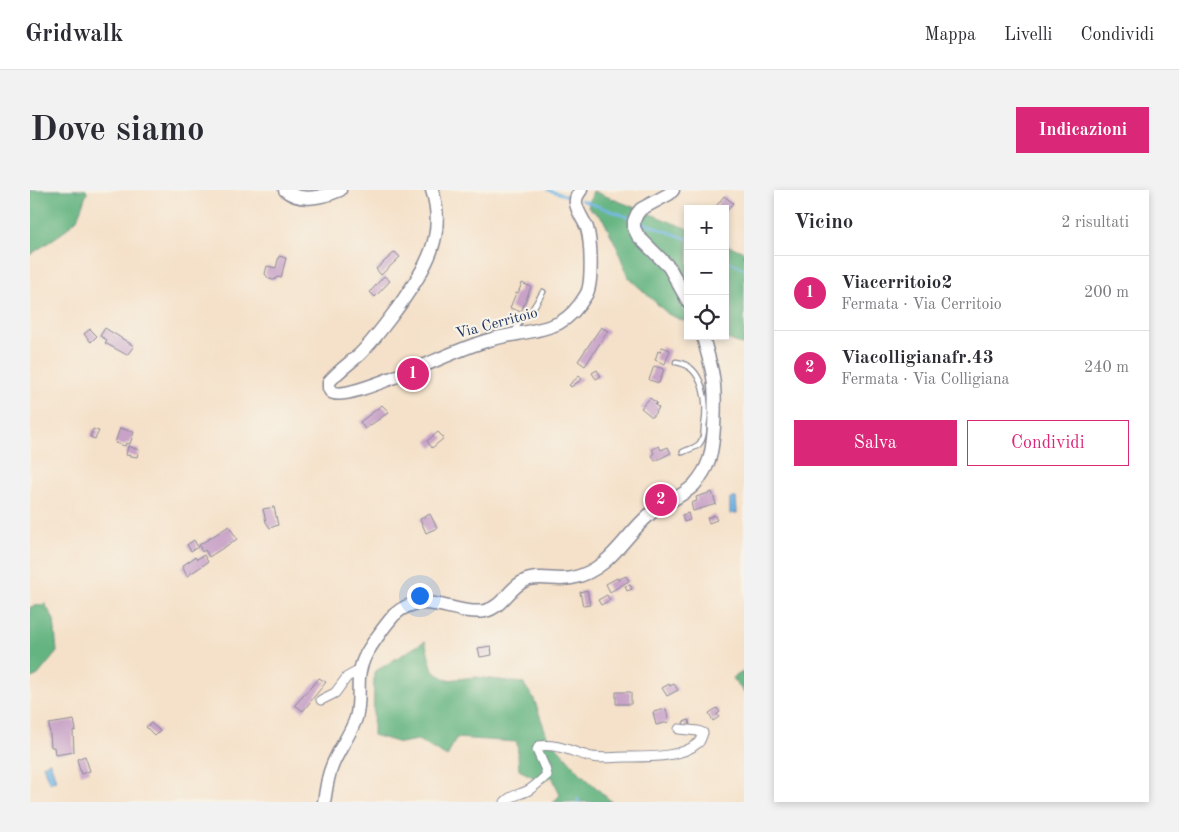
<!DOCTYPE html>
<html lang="it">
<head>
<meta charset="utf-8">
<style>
	:root { --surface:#fff; --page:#f2f2f3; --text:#2b2b33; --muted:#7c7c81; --line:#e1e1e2; --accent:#db2777 }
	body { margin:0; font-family:"Old Standard TT",serif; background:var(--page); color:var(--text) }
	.controls { position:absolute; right:15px; top:15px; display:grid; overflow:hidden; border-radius:0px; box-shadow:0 2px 8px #0003 }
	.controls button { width:45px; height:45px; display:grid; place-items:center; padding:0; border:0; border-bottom:1px solid var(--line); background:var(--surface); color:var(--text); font:25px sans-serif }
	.you { position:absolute; left:389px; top:405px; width:18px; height:18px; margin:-12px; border:4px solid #fff; border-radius:50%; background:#1a73e8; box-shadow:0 0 0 8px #1a73e833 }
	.badge { display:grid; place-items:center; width:32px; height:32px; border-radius:50%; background:var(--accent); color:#fff; font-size:16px; font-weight:700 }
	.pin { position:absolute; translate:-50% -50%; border:2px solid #fff; box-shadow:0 1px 5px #0006 }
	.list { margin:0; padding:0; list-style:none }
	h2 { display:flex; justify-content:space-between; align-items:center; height:65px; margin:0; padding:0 20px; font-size:21px }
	h2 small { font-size:16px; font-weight:400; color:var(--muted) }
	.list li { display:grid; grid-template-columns:32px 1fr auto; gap:15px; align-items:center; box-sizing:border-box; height:75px; padding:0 20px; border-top:1px solid var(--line) }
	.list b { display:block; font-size:19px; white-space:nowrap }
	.list p { margin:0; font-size:16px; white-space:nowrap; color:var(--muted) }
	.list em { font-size:16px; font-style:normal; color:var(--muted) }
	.actions { display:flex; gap:10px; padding:15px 20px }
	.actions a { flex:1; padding:11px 0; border:1px solid var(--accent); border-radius:0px; text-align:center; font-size:18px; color:var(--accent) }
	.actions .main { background:var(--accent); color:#fff }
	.icon { flex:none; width:28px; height:28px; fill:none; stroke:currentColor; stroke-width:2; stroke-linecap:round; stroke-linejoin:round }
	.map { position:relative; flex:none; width:714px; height:612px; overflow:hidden; border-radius:0px }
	header { display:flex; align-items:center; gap:30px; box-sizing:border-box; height:70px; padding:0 25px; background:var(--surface); border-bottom:1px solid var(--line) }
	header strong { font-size:24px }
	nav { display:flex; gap:28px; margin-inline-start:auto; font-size:18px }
	.intro { display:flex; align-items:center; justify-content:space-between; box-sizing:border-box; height:120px; padding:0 30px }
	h1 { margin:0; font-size:35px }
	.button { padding:12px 22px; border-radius:0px; background:var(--accent); color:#fff; font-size:18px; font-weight:700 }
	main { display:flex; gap:30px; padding:0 30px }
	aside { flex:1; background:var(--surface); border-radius:0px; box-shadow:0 2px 8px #0003 }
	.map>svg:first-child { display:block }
	.forest { fill:#64b480; stroke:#40726f }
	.water { fill:#6fb6e6; stroke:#4572a2 }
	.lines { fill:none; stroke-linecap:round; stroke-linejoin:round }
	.stream { stroke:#6fb6e6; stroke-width:2.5 }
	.building { fill:#c8a2c7 }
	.lane-casing { stroke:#888894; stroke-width:7 }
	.street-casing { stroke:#888894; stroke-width:11 }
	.secondary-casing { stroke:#888894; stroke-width:15 }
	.lane { stroke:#fff; stroke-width:4.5 }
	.street { stroke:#fff; stroke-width:9 }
	.secondary { stroke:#fff; stroke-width:12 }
	.labels { text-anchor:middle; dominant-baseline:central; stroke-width:4.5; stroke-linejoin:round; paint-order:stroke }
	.street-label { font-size:15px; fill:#1b2f5e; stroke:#f7f3e8 }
</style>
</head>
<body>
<header>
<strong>Gridwalk</strong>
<nav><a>Mappa</a><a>Livelli</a><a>Condividi</a></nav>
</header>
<div class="intro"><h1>Dove siamo</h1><a class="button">Indicazioni</a></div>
<main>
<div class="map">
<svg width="714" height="612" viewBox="0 0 714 612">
	<rect width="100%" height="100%" fill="#f7f3e8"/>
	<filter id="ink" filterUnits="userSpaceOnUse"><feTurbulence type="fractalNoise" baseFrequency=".02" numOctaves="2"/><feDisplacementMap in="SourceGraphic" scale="10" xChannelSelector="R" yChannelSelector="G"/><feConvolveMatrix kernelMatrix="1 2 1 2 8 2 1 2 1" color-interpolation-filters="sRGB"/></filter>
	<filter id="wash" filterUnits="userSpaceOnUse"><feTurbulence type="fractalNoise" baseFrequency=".0096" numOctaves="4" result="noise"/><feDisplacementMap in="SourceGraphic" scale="20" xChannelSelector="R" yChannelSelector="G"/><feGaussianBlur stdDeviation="1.12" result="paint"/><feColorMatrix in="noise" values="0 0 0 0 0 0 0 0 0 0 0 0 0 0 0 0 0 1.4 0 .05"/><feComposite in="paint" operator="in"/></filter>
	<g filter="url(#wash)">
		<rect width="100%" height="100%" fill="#f5e1c9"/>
		<path class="forest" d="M0,0H56L57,3L47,29L32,43L0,65Z
			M563,1L658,39V133L638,124L598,87L586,55L573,29L558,17Z
			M695,54L714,62V156L691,146H695Z
			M15,414L24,430L27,462L8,485L0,489V417Z
			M395,451L403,481L417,490L446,487L493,493L504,509L517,546L550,583L582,612H523L530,605L522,586L513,592L489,580L487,552L426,548L417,567L388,550L370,553L343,545L344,482Z
			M714,481V503L703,488Z"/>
		<path class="water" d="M700,308H706L707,323L700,324Z
			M20,572L26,590L19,592L13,575Z"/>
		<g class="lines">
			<path class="stream" d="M518,0L541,7
				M551,10L598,27
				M608,31L658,49
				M695,69L714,79
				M548,609V612"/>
		</g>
		<g id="blocks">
			<path class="building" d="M694,6L703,13L695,23V19H684Z
				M365,62L370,67L351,85L346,79Z
				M249,66L256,68L251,88L248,87L244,90L239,89L235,84L237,76L246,78Z
				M354,86L360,91L345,107L340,102Z
				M492,93L501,97L491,122L480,118L486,103H488Z
				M571,137L578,141L555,176L548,171Z
				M75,138L104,156L97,165L75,153L77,150L70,146Z
				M60,139L67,146L61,152L54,144Z
				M632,157L640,160L635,174L625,170L628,161L630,162Z
				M624,176L634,179L629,193L619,190Z
				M567,180L571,186L566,189L562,183Z
				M549,186L552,189L541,197L539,195Z
				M620,208L627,213L625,215L629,218L622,227L611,218Z
				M352,215L359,222L335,239L330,232Z
				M90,238L104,242L100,254L96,253L95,256L85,253Z
				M63,239L69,241L65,249L60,247Z
				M408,242L414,248L402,258L397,251Z
				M98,256L109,260L107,267L96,265Z
				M629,256L631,260L638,257L641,263L625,271L622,265L624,263L622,259Z
				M682,302L686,314L663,321L661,313L667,311L666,307Z
				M244,317L248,335L240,338L236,332L233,319Z
				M658,323L660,330L654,332L652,325Z
				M400,324L407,338L396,343L390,329Z
				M684,325L687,330L679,333L677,328Z
				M199,336L207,349L179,367L175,360L172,362L169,355Z
				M164,350L168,357L161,361L157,355Z
				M174,365L178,372L157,386L152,376L165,367L167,369Z
				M596,386L599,391L580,402L576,394L587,388L588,390Z
				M600,395L602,399L597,401L595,396Z
				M557,400L560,415L553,416L550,402Z
				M577,405L580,410L571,415L568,410Z
				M461,456L462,465L450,467L448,458Z
				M289,488L296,492L273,521L265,515Z
				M639,494L640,496L644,494L648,500L637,506L632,498Z
				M586,502H601V514H586Z
				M687,518L690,522L687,524L689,527L683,531L679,523Z
				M636,519L639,532L626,535L623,522Z
				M44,530L46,540L43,541L44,562L25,565L24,557H21L19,534Z
				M659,530L660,535L654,536L653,532Z
				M121,533L130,541L125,546L116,537Z
				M55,566L60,581L51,584L47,569Z"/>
		</g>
	</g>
	<g filter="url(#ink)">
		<use href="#blocks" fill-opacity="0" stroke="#888894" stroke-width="1"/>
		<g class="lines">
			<g class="lane-casing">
				<path id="lane" d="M485,141L492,127L502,120L513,102
					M646,172C675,176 678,215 674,237C674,242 673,249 670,253C667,258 658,259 653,262"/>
			</g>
			<g class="street-casing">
				<path id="street" d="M291,510L305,503L317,487L330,480
					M475,612C481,605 489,605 497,601C505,597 511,590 517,585L515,578L507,560L509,556C527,553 544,563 562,567C573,569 585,567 596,567C618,567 651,568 668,553C671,551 671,547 673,543L668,541L649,539"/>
			</g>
			<g class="secondary-casing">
				<path id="secondary" d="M255,0C270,13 294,7 310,0
					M402,0C417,47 395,78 369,116C357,132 345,149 330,164C320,173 308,181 299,192V198C301,202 300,202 304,203C317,207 356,190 370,185C400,174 428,159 459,150C482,143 508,143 529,133C540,127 550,115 556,105C563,94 561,51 557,38C554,30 547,22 546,13C545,8 548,4 551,0
					M643,0L639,4L611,19L607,24L604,31V38L608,46L639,77L658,111
					M294,612C296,601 297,589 301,579C307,561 320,546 326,528C330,514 328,501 329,487C331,469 340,457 350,443C354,437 359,431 364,425C393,398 424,426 455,421C474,417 481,393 500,389C514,386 528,391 542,388C580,380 593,347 620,324C633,313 651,308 664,295C670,288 676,279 679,270C685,251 686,206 683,187C681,173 676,160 673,146"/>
			</g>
			<use href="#lane" class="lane"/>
			<use href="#street" class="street"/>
			<use href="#secondary" class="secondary"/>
		</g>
	</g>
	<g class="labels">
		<g class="street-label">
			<text transform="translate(467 134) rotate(-15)">Via Cerritoio</text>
		</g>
	</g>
</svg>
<div class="controls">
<button>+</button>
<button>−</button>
<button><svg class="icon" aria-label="locate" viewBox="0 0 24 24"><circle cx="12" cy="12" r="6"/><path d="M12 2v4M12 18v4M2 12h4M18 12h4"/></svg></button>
</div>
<div class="you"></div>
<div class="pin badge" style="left:383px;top:184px">1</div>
<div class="pin badge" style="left:631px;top:310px">2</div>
</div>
<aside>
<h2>Vicino<small>2 risultati</small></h2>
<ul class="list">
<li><span class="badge">1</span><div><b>Viacerritoio2</b><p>Fermata · Via Cerritoio</p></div><em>200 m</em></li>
<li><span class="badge">2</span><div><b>Viacolligianafr.43</b><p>Fermata · Via Colligiana</p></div><em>240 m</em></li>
</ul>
<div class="actions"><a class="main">Salva</a><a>Condividi</a></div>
</aside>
</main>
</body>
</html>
